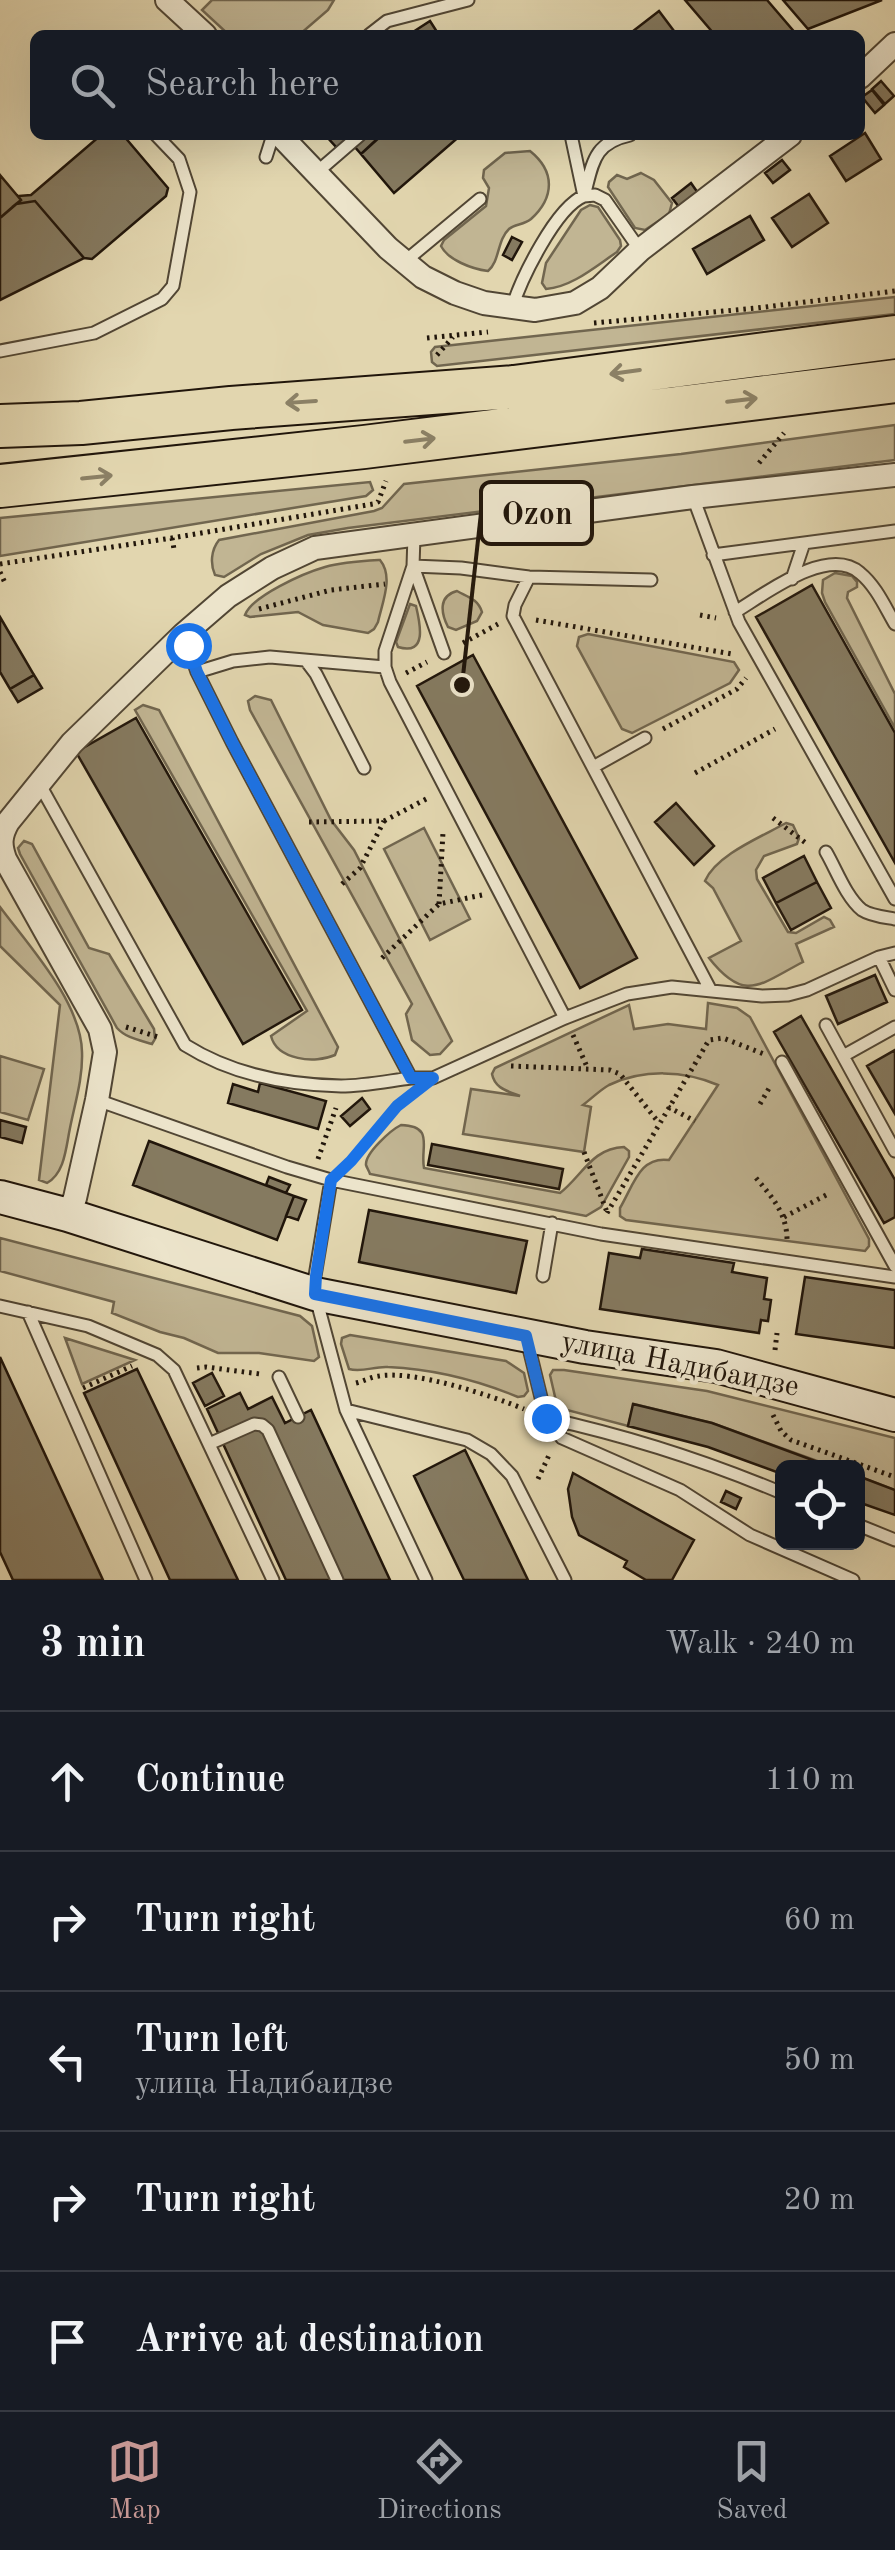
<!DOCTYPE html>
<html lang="en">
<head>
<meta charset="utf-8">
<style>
	:root { --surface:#171b24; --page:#20242c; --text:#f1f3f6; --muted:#9ea1a6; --line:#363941; --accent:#c59692 }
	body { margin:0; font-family:"Old Standard TT",serif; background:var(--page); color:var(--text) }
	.controls { position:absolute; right:30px; bottom:30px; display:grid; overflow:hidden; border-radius:15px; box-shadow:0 10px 40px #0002 }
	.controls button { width:90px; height:90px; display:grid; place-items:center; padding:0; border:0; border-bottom:2px solid var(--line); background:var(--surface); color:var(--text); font:50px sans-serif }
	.stop { position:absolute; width:30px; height:30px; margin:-22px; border:8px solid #1a73e8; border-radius:50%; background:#fff }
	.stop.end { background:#1a73e8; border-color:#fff; box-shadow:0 2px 10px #0008 }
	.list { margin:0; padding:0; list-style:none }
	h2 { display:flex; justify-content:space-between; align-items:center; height:130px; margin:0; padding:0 40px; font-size:42px }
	h2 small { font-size:32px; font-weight:400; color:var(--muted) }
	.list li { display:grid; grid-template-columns:65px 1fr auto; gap:30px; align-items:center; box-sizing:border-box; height:140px; padding:0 40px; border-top:2px solid var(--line) }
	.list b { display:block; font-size:38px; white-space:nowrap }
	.list p { margin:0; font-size:32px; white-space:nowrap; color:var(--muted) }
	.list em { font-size:32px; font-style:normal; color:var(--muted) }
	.icon { flex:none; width:55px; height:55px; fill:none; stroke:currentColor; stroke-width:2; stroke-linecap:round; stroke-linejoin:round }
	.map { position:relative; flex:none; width:895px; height:1580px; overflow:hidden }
	.search { position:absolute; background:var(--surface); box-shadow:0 10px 40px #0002; left:30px; right:30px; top:30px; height:110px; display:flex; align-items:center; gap:25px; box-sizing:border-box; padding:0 35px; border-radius:15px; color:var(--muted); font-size:38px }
	.sheet { height:830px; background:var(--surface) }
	nav { display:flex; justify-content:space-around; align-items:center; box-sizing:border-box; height:140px; border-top:2px solid var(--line); background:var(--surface); font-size:28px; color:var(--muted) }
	nav a { display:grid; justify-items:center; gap:5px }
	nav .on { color:var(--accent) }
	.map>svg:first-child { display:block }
	.green { fill:#c1b593; stroke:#71664f; stroke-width:2.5 }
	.building { fill:#857a60; stroke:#21160b; stroke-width:2.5 }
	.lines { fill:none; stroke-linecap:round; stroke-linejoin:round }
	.lane-casing { stroke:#514634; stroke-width:15 }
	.street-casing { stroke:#514634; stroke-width:26 }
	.secondary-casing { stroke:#21160b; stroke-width:36 }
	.highway-casing { stroke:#21160b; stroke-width:46 }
	.path { stroke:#21160b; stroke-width:5; stroke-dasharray:2.5 5; stroke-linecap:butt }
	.lane { stroke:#ece4cb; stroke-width:11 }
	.street { stroke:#ece4cb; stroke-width:22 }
	.secondary { stroke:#ece4cb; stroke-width:32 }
	.highway { stroke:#e2d6af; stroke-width:42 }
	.oneway { stroke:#8b8065 }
	.route { stroke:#1a73e8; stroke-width:12 }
	.labels { text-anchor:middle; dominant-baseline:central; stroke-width:8; stroke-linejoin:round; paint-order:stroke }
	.street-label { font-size:30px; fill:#21160b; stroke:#ece4cb }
	.leader { fill:none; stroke:#21160b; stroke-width:4 }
	.callout-dot { fill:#21160b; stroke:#ece4cb; stroke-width:4 }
	.callout { fill:#ece4cb; stroke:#21160b; stroke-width:4 }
	.callout-label { font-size:32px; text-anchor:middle; font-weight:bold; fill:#21160b }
</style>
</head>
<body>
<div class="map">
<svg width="895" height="1580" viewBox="0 0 895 1580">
	<rect width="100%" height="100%" fill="#e2d6af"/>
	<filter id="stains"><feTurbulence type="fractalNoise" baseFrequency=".002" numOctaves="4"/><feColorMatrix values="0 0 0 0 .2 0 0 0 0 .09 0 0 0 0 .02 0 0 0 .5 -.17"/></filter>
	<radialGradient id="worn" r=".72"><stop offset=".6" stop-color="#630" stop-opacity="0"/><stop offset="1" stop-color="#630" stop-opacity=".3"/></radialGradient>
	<path class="green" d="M212,0H334L328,10L299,35H229L202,10Z
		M530,151C555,171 555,197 531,219C524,225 515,224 509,229C497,240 500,261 488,271C472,269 448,260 441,246L444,240L486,206L489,188L483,178L484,170L505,153Z
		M641,173L654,180L672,203L669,214L645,230L635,228L608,187L609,182L617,175L627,179Z
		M590,205L598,207L620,240L621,246L617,252C596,266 572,287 546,289L542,283L546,263L581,210Z
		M895,297V314L437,366L432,362L431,352L435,347Z
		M895,425V460L348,528L308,535L261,554L224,577L215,575C210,564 211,550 219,540L374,511L382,508L404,484L681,454Z
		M370,482L373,490L366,496L0,556V518Z
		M380,560C394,577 382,603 378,622L374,629L368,633L323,625L298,612L250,617L245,615C252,596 304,573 325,567C342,562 362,561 380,560Z
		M835,573L852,576L857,582V587L848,592L847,598L895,694V728L825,602L822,593L823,580Z
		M457,591C468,597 478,599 482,612L477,621L456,630L448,627C441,613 438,596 457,591Z
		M410,604L416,606C420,623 428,656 398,647L396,642Z
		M588,634L734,662L739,670L730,683L632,733L622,729L577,646L579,637Z
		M255,696L271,700L331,820L354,850L452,1041L440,1054L430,1055L412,1040L406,1014L412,1004L250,710L248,701Z
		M143,705L159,710L338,1047L335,1055C315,1064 277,1060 271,1036L307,1011L135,710Z
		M786,823L793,825L799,838L797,844L764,856L756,870L757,879L788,932L796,933L824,917L830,920L834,927L796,944L803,962C760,984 745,1004 709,958L741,941L713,888L705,881C716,855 761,837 786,823Z
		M424,828L470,919L430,940L384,849Z
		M24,841L32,844L89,948L109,954L154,1029L155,1039L152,1044C139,1040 126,1038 117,1028L20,854L18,848Z
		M0,907C29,946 81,1002 82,1052C83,1078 75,1103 70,1128C66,1147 65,1173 47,1183L39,1180L60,1005L0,946Z
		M708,1003L737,1008L750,1017L869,1239V1246L865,1251L626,1220L620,1216V1208C634,1184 640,1156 669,1160L718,1085C684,1070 643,1069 609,1085C600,1090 591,1099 583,1105L591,1107L584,1152L463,1134L471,1089L520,1096C508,1091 495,1089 492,1074L495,1068L629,1005L634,1029L668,1024L706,1029Z
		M0,1056L44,1069L28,1120L0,1112Z
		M401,1125C435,1126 420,1147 424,1168L560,1193C582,1176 592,1148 624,1147L629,1151V1157L601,1207L586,1216L370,1174C369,1171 367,1168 366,1165C365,1153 391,1130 401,1125Z
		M0,1238L300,1316L312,1326L319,1357L314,1361L259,1353H218L184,1338L160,1332L112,1313L114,1302L0,1271Z
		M350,1335L506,1361L524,1373L528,1391L524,1396L518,1397C477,1380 432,1369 388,1367C374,1366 362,1373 349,1369L341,1344L342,1338Z
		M65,1338L135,1360L82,1384Z
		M553,1370H564L707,1391L895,1438V1490L858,1476V1468L834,1467L712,1423L634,1404L628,1426L563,1409L556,1401L550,1375Z"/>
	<path class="building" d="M685,0H767L797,35H715Z
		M783,0H882L808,29Z
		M659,11L677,35H628Z
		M430,21L439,35H411L410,34Z
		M881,81L894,96L885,104L872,89Z
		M872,90L884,105L875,113L862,97Z
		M865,133L881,159L846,181L830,156Z
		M101,135H123L168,188L166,196L92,259L84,258L35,201L16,204L21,200L18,196L31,195Z
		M329,135H352L337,148L327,137Z
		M366,135H371L376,140L361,154L354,146Z
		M382,135H461L394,193L361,154Z
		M782,160L790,170L773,183L765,173Z
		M0,175L21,200L0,218Z
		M691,183L698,193L679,207L672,198Z
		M809,194L828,223L792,247L772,218Z
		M35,201L84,258L0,300V218L16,204Z
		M750,216L764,240L707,274L693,249Z
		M512,237L522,242L512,260L503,255Z
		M812,585L895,733V863L756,617Z
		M0,617L34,675L10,689L0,672Z
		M473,655L637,958L580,988L417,686Z
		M34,675L42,688L18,702L10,689Z
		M136,718L302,1010L243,1044L76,752Z
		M676,803L714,846L694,865L655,822Z
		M804,856L817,882L776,903L763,878Z
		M817,882L831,908L791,930L776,903Z
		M875,975L887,1002L838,1024L826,996Z
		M801,1016L895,1180V1217L884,1223L774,1032Z
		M895,1050V1114L867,1066Z
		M260,1083L326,1101L318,1129L228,1103L233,1084L258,1092Z
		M362,1098L370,1109L350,1126L341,1116Z
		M0,1120L26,1127L22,1143L0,1137Z
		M149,1141L294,1196L277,1240L133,1185Z
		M432,1144L563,1169L559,1189L428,1165Z
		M269,1177L290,1185L286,1193L266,1185Z
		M294,1196L306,1200L298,1220L286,1216Z
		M369,1210L527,1241L516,1293L359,1262Z
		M642,1249L734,1263L732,1272L767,1278L764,1299L771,1300L768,1321L761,1320L759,1333L600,1309L609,1253L640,1258Z
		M805,1277L895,1290V1348L796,1334Z
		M0,1357L103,1580H13L0,1552Z
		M137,1369L238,1580H170L84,1393Z
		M212,1373L224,1396L205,1406L193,1383Z
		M240,1393L248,1409L272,1397L285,1423L311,1410L390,1580H286L207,1409Z
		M633,1404L712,1423L834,1468H782V1474L708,1447L628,1426Z
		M465,1450L528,1580H464L432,1514L414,1476Z
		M573,1473L694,1540L672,1580H646L624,1567L627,1561L579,1535L572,1517L568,1489Z
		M858,1476L895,1490V1515L858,1502Z
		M726,1491L741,1498L736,1509L721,1502Z"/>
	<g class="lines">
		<g class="lane-casing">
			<path id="lane" d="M369,35L387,21L468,0
				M630,135C593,143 593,163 584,196L595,195L605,200L640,250
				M266,157L273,135
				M316,173L360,135
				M403,263L480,199
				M512,308C521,279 556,207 584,196L571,135
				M0,351L94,333L162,299L173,286L190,192L179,159L156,135
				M693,497L739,622L895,899
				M414,536L413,566L385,651V667L390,682L565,1018
				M713,555L895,531
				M529,577L515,605L513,616L711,991
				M792,579L804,543
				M735,612C765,594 828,545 860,573C876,586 885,607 895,624
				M444,653L413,566L461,568L529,577L651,580
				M307,662L316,674L364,768
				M197,672L233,661L270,657L385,667
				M593,767L645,738
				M40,785L185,1045C231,1074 287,1085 341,1086C364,1086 388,1081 411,1078L232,742L197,672L184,634
				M826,852C836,869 846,897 862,910C871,916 884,917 895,919
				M879,957L895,990
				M826,1025L895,1151
				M843,1056L895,1027
				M782,1062L895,1266
				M411,1078H433L565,1018L627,994L672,987L762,996L788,995L807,990L879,957L895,953
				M97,1100L287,1167L331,1180L601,1234L895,1277
				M331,1180L315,1276V1294L346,1410L426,1580
				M543,1276L552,1223
				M0,1306L88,1326L157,1355L174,1370L273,1580
				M28,1312L146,1580
				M527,1340L546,1418L562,1438L680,1490L750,1535L853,1580
				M279,1377L298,1417
				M346,1410L467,1440L491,1454L512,1476L565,1580
				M546,1418C628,1436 706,1461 782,1493
				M209,1444L254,1424L262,1425L268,1430L337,1580
				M858,1525L895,1540"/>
		</g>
		<g class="street-casing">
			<path id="street" d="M167,0L205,35
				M860,77L895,44
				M280,135L388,248L423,277L455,293L484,303L535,310L575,303L600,288L640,250L790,135
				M68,1215L75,1198L97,1100L105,1052L100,1029L5,859C0,845 0,836 8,822L72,743L184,634L228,596L272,568L315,548L693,497L895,475"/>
		</g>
		<g class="secondary-casing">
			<path id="secondary" d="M0,1197L68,1215L315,1294L585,1347L716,1366L895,1415"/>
		</g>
		<g class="highway-casing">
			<path id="highway" d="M0,426L81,423L231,408L514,387L895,337
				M0,486L364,447L895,381"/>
		</g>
		<path class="path" d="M594,323L757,308L895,291
			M427,338L488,332
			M437,355L453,337
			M759,463L784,433
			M172,538L174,549
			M0,564L172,538L373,504L378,502L386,481
			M0,572L6,585
			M259,609L331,590L385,584
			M700,615L716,618
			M536,620L732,654
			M463,643L498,624
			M406,673L427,662
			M663,729L737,689L746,678
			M695,773L775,729
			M773,818L807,844
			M309,822L384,821L430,797
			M342,884L360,868L384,821
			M439,904L443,832
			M382,958L439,904L482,895
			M126,1027L158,1037
			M573,1035L588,1069
			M511,1066L610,1070L620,1074L659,1123
			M760,1104L771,1085
			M668,1107L695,1121
			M584,1152L607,1212
			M318,1159L336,1108
			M348,1164L403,1102
			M756,1178C773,1198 788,1215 787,1243
			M607,1213L709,1040L723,1038L764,1054
			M784,1217L830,1193
			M775,1350L777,1333
			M197,1368L206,1367L260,1374
			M356,1383C364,1381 371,1377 379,1376C414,1370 490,1395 524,1409
			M83,1388L132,1366
			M773,1415L781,1431L791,1440L895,1477
			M538,1479L550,1453"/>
		<use href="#lane" class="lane"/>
		<use href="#street" class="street"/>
		<use href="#secondary" class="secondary"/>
		<use href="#highway" class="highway"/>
	</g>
	<defs><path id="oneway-shaft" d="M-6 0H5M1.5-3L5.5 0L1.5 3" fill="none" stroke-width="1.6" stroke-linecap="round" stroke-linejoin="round" transform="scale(2.5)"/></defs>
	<g class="oneway">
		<use href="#oneway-shaft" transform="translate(625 372) rotate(172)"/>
		<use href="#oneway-shaft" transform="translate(742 400) rotate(-7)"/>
		<use href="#oneway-shaft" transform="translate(301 402) rotate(176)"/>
		<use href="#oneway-shaft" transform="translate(420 440) rotate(-7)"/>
		<use href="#oneway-shaft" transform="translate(97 477) rotate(-6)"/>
	</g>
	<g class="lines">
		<path class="route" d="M188,645L197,672L232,742L411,1078H433L397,1106L351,1161L331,1180L316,1276L315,1294L526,1336L546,1418"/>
	</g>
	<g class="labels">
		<g class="street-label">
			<text transform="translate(680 1365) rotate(11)">улица Надибаидзе</text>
		</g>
	</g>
	<path class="leader" d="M462 685L481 513"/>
	<circle class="callout-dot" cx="462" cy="685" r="10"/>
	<rect class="callout" x="481" y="482" width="111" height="62" rx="10"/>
	<g class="callout-label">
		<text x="537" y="524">Ozon</text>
	</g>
	<rect width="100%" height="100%" filter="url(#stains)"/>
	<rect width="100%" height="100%" fill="url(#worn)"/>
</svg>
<div class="controls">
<button><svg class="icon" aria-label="locate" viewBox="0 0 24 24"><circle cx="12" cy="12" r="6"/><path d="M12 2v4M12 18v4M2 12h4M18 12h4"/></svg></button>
</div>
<div class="stop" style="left:188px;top:645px"></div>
<div class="stop end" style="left:546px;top:1418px"></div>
<div class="search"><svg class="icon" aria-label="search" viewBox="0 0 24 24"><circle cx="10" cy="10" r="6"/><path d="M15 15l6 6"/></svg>Search here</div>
</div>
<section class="sheet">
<h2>3 min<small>Walk · 240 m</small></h2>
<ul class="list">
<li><svg class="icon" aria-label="ahead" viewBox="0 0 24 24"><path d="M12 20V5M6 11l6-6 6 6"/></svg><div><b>Continue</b></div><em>110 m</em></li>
<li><svg class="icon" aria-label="right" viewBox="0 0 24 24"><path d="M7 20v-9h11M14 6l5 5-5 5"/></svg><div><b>Turn right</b></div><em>60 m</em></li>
<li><svg class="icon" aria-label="left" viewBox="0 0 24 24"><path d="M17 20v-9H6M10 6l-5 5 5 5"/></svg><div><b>Turn left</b><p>улица Надибаидзе</p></div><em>50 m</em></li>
<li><svg class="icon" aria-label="right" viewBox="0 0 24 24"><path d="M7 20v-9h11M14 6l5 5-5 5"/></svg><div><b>Turn right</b></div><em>20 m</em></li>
<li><svg class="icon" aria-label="arrive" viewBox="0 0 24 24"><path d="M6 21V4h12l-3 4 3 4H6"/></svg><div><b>Arrive at destination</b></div></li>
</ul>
</section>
<nav>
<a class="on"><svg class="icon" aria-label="map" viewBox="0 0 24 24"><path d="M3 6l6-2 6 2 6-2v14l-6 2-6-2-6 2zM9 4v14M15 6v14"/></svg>Map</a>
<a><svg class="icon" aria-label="directions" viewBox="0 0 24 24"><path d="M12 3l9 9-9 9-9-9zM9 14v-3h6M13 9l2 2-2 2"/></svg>Directions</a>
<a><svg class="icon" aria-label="saved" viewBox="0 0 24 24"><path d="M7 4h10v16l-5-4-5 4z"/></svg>Saved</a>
</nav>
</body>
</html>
